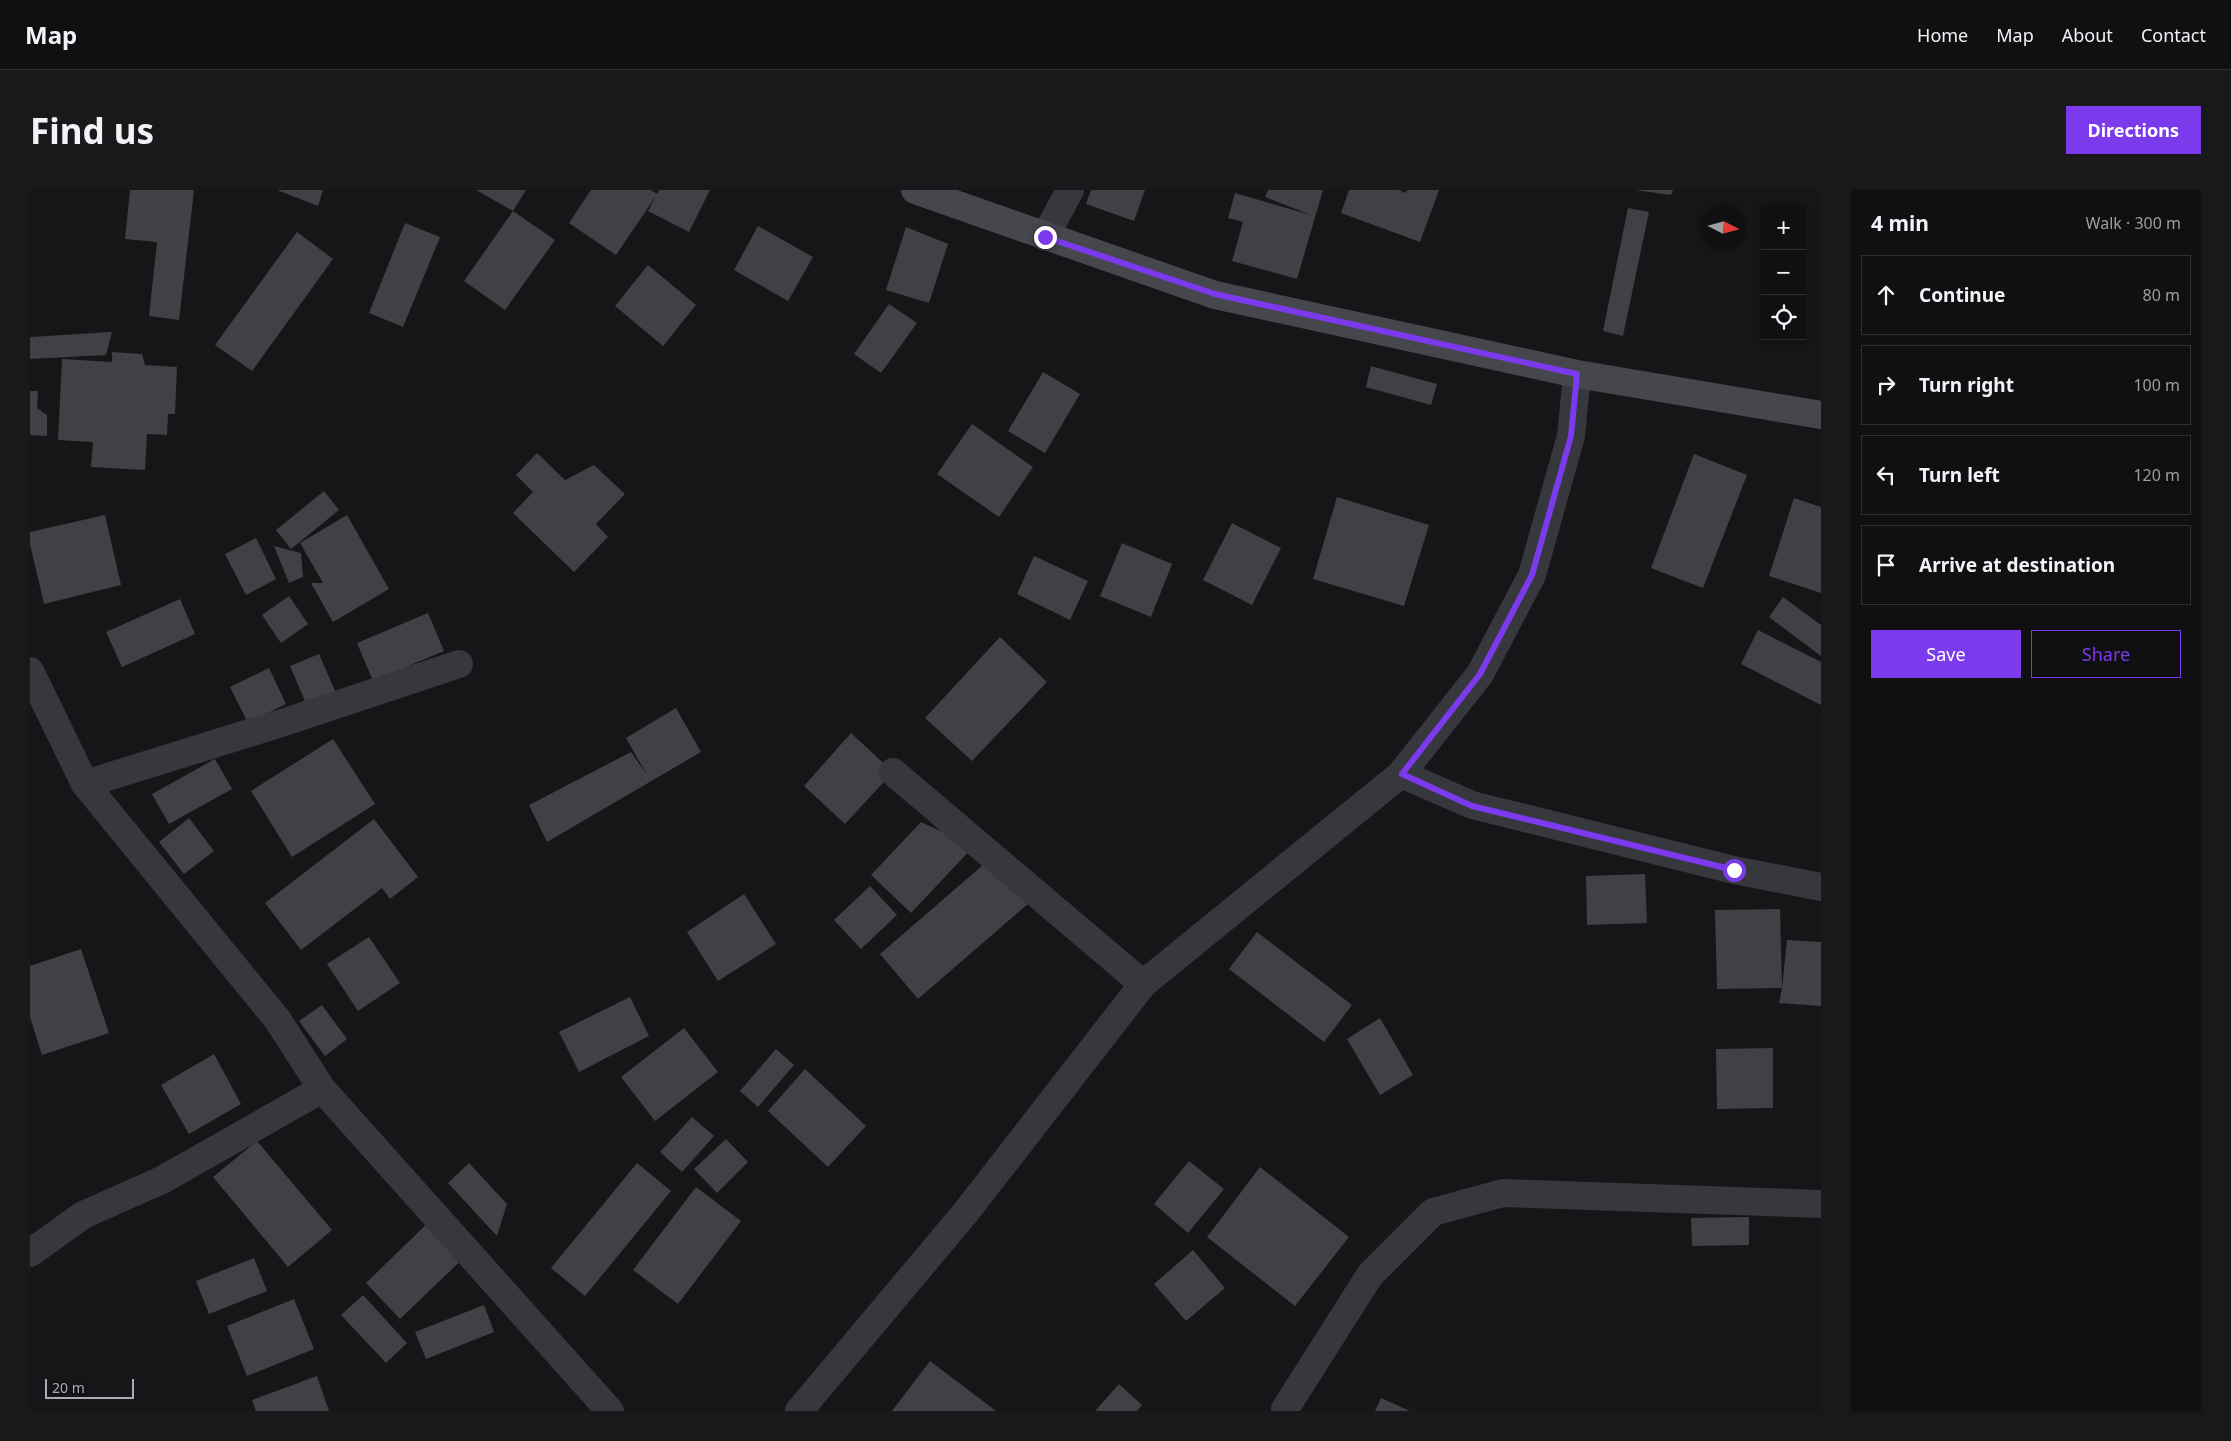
<!DOCTYPE html>
<html lang="en">
<head>
<meta charset="utf-8">
<style>
	:root { --surface:#101012; --page:#19191b; --text:#f1f3f6; --muted:#9c9d9f; --line:#303032; --accent:#7c3aed }
	body { margin:0; font-family:"Noto Sans",sans-serif; background:var(--page); color:var(--text) }
	.controls { position:absolute; right:15px; top:15px; display:grid; overflow:hidden; border-radius:0px; box-shadow:0 1px 4px #0004 }
	.controls button { width:45px; height:45px; display:grid; place-items:center; padding:0; border:0; border-bottom:1px solid var(--line); background:var(--surface); color:var(--text); font:25px sans-serif }
	.compass { position:absolute; left:1671px; top:15px; width:45px; height:45px; border-radius:50%; background:var(--surface); box-shadow:0 1px 4px #0004; rotate:96deg }
	.scale { position:absolute; left:15px; bottom:12px; width:89px; box-sizing:border-box; padding-left:5px; border:2px solid #a8adb8; border-top:0; font-size:14px; line-height:18px; white-space:nowrap; color:#a8adb8; -webkit-text-stroke:4px #111113; paint-order:stroke }
	.stop { position:absolute; width:15px; height:15px; margin:-11px; border:4px solid #7c3aed; border-radius:50%; background:#fff }
	.stop.end { background:#7c3aed; border-color:#fff; box-shadow:0 1px 5px #0008 }
	.list { margin:0; padding:0; list-style:none }
	h2 { display:flex; justify-content:space-between; align-items:center; height:65px; margin:0; padding:0 20px; font-size:21px }
	h2 small { font-size:16px; font-weight:400; color:var(--muted) }
	.list li { display:grid; grid-template-columns:32px 1fr auto; gap:15px; align-items:center; box-sizing:border-box; height:80px; margin:0 10px 10px; padding:0 10px; border:1px solid var(--line); border-radius:0px }
	.list b { display:block; font-size:19px; white-space:nowrap }
	.list em { font-size:16px; font-style:normal; color:var(--muted) }
	.actions { display:flex; gap:10px; padding:15px 20px }
	.actions a { flex:1; padding:11px 0; border:1px solid var(--accent); border-radius:0px; text-align:center; font-size:18px; color:var(--accent) }
	.actions .main { background:var(--accent); color:#fff }
	.icon { flex:none; width:28px; height:28px; fill:none; stroke:currentColor; stroke-width:2; stroke-linecap:round; stroke-linejoin:round }
	.map { position:relative; flex:none; width:1791px; height:1221px; overflow:hidden; border-radius:0px }
	header { display:flex; align-items:center; gap:30px; box-sizing:border-box; height:70px; padding:0 25px; background:var(--surface); border-bottom:1px solid var(--line) }
	header strong { font-size:24px }
	nav { display:flex; gap:28px; margin-inline-start:auto; font-size:18px }
	.intro { display:flex; align-items:center; justify-content:space-between; box-sizing:border-box; height:120px; padding:0 30px }
	h1 { margin:0; font-size:35px }
	.button { padding:12px 22px; border-radius:0px; background:var(--accent); color:#fff; font-size:18px; font-weight:700 }
	main { display:flex; gap:30px; padding:0 30px }
	aside { flex:1; background:var(--surface); border-radius:0px; box-shadow:0 1px 4px #0004 }
	.map>svg:first-child { display:block }
	.building { fill:#404145 }
	.lines { fill:none; stroke-linecap:round; stroke-linejoin:round }
	.street { stroke:#37383d; stroke-width:28 }
	.secondary { stroke:#45474d; stroke-width:28 }
	.route { stroke:#7c3aed; stroke-width:6 }
</style>
</head>
<body>
<header>
<strong>Map</strong>
<nav><a>Home</a><a>Map</a><a>About</a><a>Contact</a></nav>
</header>
<div class="intro"><h1>Find us</h1><a class="button">Directions</a></div>
<main>
<div class="map">
<svg width="1791" height="1221" viewBox="0 0 1791 1221">
	<rect width="100%" height="100%" fill="#161618"/>
	<path class="building" d="M100,0H164L149,130L119,126L127,52L95,49Z
		M247,0H293L288,16Z
		M446,0H496L483,21Z
		M561,0H621L627,4L629,0H680L659,42L618,21L626,6L586,65L539,33Z
		M1061,0H1115L1104,31L1056,14Z
		M1238,0H1293L1267,89L1202,71L1213,32L1198,28L1205,3L1281,25L1235,7Z
		M1319,0H1368L1376,3L1377,0H1409L1390,52L1311,23Z
		M1605,0H1643L1641,5Z
		M1598,18L1619,22L1593,146L1573,141Z
		M483,21L525,50L475,120L434,91Z
		M375,33L410,47L373,137L339,123Z
		M728,36L783,67L758,111L704,80Z
		M876,37L918,54L899,113L856,100Z
		M267,42L303,69L222,181L185,155Z
		M618,75L666,115L633,156L585,116Z
		M859,114L887,133L851,183L824,164Z
		M82,142L76,165L0,169V147Z
		M82,162L112,164L115,175L147,177L145,224H138L137,245L117,244L115,280L61,277L63,252L28,250L32,169L82,172Z
		M1341,176L1407,194L1401,215L1336,197Z
		M1013,182L1050,204L1015,263L978,241Z
		M0,201H8L7,218L17,225V246L0,245Z
		M942,234L1003,277L969,327L907,284Z
		M507,263L535,290L564,275L595,304L566,334L578,347L544,382L483,323L503,302L486,285Z
		M1664,264L1717,285L1673,398L1621,378Z
		M294,301L309,320L261,359L246,340Z
		M1307,307L1399,335L1374,416L1283,389Z
		M1764,308L1791,317V403L1739,386Z
		M75,325L91,395L14,414L0,354V342Z
		M317,325L359,399L303,432L281,393H293L270,353Z
		M1202,333L1251,358L1222,415L1173,390Z
		M226,348L246,389L216,405L195,364Z
		M1092,353L1142,374L1121,427L1070,406Z
		M244,356L271,363L273,387L259,393Z
		M1004,366L1058,391L1040,430L987,404Z
		M259,406L278,434L251,453L232,425Z
		M1753,407L1791,435V466L1739,427Z
		M150,409L165,444L92,477L76,442Z
		M398,423L414,461L343,491L327,453Z
		M1728,440L1791,472V515L1711,474Z
		M970,447L1017,492L942,571L895,528Z
		M289,464L306,503L277,516L260,476Z
		M239,478L256,514L218,533L200,497Z
		M646,518L671,562L517,652L499,615L601,562L617,585L596,548Z
		M821,543L863,582L815,634L774,596Z
		M303,549L345,614L262,667L221,601Z
		M185,569L202,599L139,634L122,604Z
		M159,628L184,661L154,684L129,652Z
		M344,629L388,687L360,709L352,698L271,760L235,713Z
		M891,632L944,656L881,723L841,685Z
		M961,668L999,713L888,809L850,764Z
		M1615,684L1617,733L1557,735L1556,686Z
		M840,696L867,725L831,759L804,730Z
		M714,704L746,754L688,791L657,742Z
		M1750,719L1752,798L1757,750L1791,752V816L1749,813L1752,798L1687,799L1685,720Z
		M1227,742L1322,815L1294,852L1199,779Z
		M339,747L370,793L328,821L297,774Z
		M51,759L79,843L12,865L0,827V776Z
		M600,807L619,846L549,882L529,842Z
		M292,815L317,849L295,866L269,831Z
		M1350,828L1383,885L1350,905L1317,849Z
		M654,838L688,882L625,931L591,887Z
		M1743,858V918L1687,919L1686,859Z
		M746,859L764,875L728,917L710,901Z
		M184,864L211,914L159,944L131,895Z
		M775,879L836,936L798,977L738,921Z
		M662,927L684,946L652,982L630,962Z
		M696,949L718,972L687,1003L664,979Z
		M227,951L302,1040L258,1077L183,987Z
		M1159,971L1194,999L1158,1043L1124,1014Z
		M439,973L477,1014L467,1046L418,993Z
		M607,973L641,1001L555,1106L521,1078Z
		M1230,977L1319,1047L1265,1116L1177,1047Z
		M666,997L711,1031L648,1114L603,1080Z
		M408,1023L443,1059L370,1129L336,1093Z
		M1719,1027V1055L1662,1056L1661,1028Z
		M1163,1060L1195,1098L1156,1131L1124,1094Z
		M224,1068L237,1101L179,1124L166,1091Z
		M333,1105L377,1153L356,1173L311,1125Z
		M264,1109L284,1159L217,1186L197,1136Z
		M454,1115L464,1142L396,1169L385,1142Z
		M900,1171L966,1221H862Z
		M287,1186L299,1221H226L222,1210Z
		M1089,1194L1112,1215L1107,1221H1065Z
		M1351,1208L1380,1221H1345Z"/>
	<g class="lines">
		<path class="street" d="M1015,47L1040,0
			M0,481L55,594L247,829L292,899L580,1221
			M863,582L1113,794
			M1371,584L1442,615L1704,680L1791,697
			M55,594L258,531L429,474
			M0,1063L53,1025L132,990L292,899
			M1255,1219L1340,1085L1403,1022L1473,1003L1791,1014
			M769,1221L936,1022L1113,794L1371,584L1450,484L1502,385L1541,246L1547,184"/>
		<path class="secondary" d="M885,0L1185,105L1547,184L1791,225"/>
	</g>
	<g class="lines">
		<path class="route" d="M1015,47L1185,104L1547,184L1541,246L1502,385L1450,484L1372,584L1442,616L1704,680"/>
	</g>
</svg>
<div class="controls">
<button>+</button>
<button>−</button>
<button><svg class="icon" aria-label="locate" viewBox="0 0 24 24"><circle cx="12" cy="12" r="6"/><path d="M12 2v4M12 18v4M2 12h4M18 12h4"/></svg></button>
</div>
<svg class="compass" viewBox="-18 -18 36 36"><path d="M0-13l5 13h-10z" fill="#e53935"/><path d="M0 13l5-13h-10z" fill="#9c9d9f"/></svg>
<div class="scale">20 m</div>
<div class="stop" style="left:1704px;top:680px"></div>
<div class="stop end" style="left:1015px;top:47px"></div>
</div>
<aside>
<h2>4 min<small>Walk · 300 m</small></h2>
<ul class="list">
<li><svg class="icon" aria-label="ahead" viewBox="0 0 24 24"><path d="M12 20V5M6 11l6-6 6 6"/></svg><div><b>Continue</b></div><em>80 m</em></li>
<li><svg class="icon" aria-label="right" viewBox="0 0 24 24"><path d="M7 20v-9h11M14 6l5 5-5 5"/></svg><div><b>Turn right</b></div><em>100 m</em></li>
<li><svg class="icon" aria-label="left" viewBox="0 0 24 24"><path d="M17 20v-9H6M10 6l-5 5 5 5"/></svg><div><b>Turn left</b></div><em>120 m</em></li>
<li><svg class="icon" aria-label="arrive" viewBox="0 0 24 24"><path d="M6 21V4h12l-3 4 3 4H6"/></svg><div><b>Arrive at destination</b></div></li>
</ul>
<div class="actions"><a class="main">Save</a><a>Share</a></div>
</aside>
</main>
</body>
</html>
